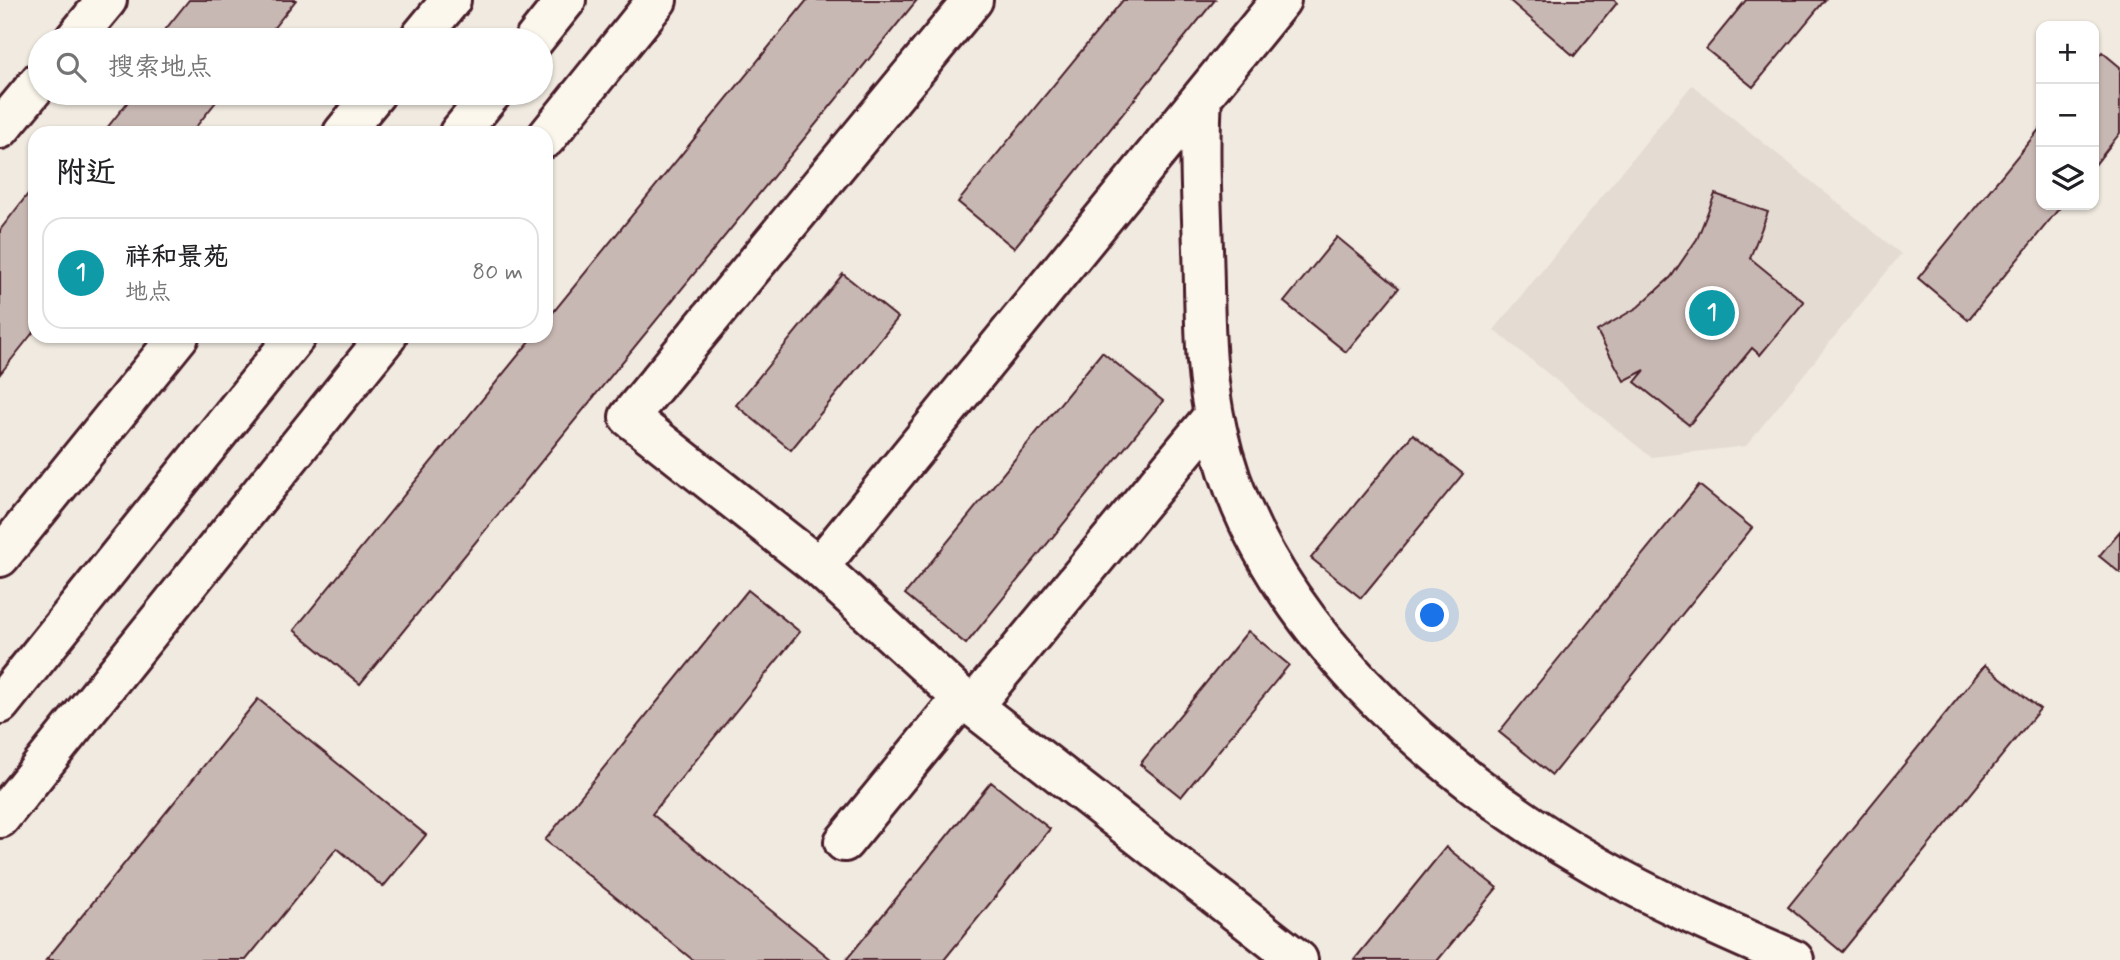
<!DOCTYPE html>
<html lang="zh">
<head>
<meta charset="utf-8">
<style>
	:root { --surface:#fff; --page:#f2f2f2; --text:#202124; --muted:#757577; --line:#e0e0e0; --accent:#4a1f2b }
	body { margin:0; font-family:Mynerve,"LXGW WenKai TC",sans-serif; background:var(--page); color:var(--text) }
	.controls { position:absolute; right:21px; top:21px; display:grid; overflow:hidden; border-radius:14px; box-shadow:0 2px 5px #0004 }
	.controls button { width:63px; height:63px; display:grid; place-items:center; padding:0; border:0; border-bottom:2px solid var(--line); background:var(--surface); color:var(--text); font:35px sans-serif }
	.you { position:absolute; left:1433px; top:616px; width:24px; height:24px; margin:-18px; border:5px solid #fff; border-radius:50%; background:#1a73e8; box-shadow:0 0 0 10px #1a73e833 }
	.badge { display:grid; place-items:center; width:46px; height:46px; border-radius:50%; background:var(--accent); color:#fff; font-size:23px; font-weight:700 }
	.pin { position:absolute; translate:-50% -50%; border:4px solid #fff; box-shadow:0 2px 7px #0006 }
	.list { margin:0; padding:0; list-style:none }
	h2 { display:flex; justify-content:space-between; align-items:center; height:91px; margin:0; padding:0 28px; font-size:30px }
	h2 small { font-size:23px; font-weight:400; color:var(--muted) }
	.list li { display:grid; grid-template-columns:46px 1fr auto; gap:21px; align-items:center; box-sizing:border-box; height:112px; margin:0 14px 14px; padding:0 14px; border:2px solid var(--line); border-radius:21px }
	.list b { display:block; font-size:26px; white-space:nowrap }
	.list p { margin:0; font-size:23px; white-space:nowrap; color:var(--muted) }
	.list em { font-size:23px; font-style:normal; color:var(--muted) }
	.icon { flex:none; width:38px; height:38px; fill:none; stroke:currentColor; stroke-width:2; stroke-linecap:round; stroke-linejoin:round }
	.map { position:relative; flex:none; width:2120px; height:960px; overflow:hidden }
	.search { position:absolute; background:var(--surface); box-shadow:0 2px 5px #0004; left:28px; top:28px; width:525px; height:77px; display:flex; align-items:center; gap:18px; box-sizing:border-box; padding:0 24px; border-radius:38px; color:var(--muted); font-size:26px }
	.panel { position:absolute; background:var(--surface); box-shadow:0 2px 5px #0004; left:28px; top:126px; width:525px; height:217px; border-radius:21px }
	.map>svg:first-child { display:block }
	.built { fill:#e4dbd2 }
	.building { fill:#c8b8b3; stroke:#4a1f2b; stroke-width:2 }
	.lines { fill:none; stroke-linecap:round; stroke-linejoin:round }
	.minor-casing { stroke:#4a1f2b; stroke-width:44 }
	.minor { stroke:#fbf7ec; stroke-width:38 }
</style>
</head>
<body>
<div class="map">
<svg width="2120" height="960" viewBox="0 0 2120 960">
	<rect width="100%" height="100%" fill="#f0eae0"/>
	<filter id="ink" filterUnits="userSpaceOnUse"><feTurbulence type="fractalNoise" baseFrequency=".0143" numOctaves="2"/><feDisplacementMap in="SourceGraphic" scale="14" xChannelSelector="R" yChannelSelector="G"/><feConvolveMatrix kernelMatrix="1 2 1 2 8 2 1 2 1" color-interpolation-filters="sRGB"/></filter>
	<g filter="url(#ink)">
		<path class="built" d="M1692,85L1901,254L1746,446L1651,457L1494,330Z"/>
		<path class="building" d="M189,0H296L264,40H157Z
			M807,0H917L360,684L294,630L534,336H546V321Z
			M1123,0H1215L1014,248L958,202Z
			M1509,0H1614L1617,3L1574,56Z
			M1746,0H1825L1753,87L1706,49Z
			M2102,52L2120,67V133L2094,166V62Z
			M135,93H223L191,133H103Z
			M2041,127V205H2062L1968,320L1918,278Z
			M35,185V330L0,374V230Z
			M1715,194L1768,212L1750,258L1804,302L1760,355L1752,348L1689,425L1635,382L1645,370L1624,381L1597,331L1638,307L1671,277L1697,239Z
			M1337,237L1399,288L1346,352L1284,302Z
			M843,274L898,318L791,450L736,405Z
			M1102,352L1163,401L966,644L905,594Z
			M1413,434L1463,474L1361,598L1311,558Z
			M1699,485L1752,528L1552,775L1499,732Z
			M2120,531V573L2099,556Z
			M748,590L800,632L652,814L832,960H693L545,840Z
			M1248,631L1289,665L1181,797L1140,764Z
			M1985,665L2040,709L1842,952L1788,907Z
			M258,699L426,835L383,887L337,848L246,960H46Z
			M991,782L1050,829L944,960H846Z
			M1446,847L1497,888L1438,960H1354Z"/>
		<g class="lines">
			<g class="minor-casing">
				<path id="minor" d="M973,0L629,417L819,567L962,698L1298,960
					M74,40L107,0
					M418,40L451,0
					M534,40L566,0
					M1202,97C1198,161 1203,223 1204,287C1205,336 1206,382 1217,430C1257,617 1437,775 1597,866C1660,902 1728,931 1794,960
					M0,129L40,81
					M343,133L376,93
					M459,133L492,93
					M546,138L657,0
					M0,557L179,336
					M819,567L1281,0
					M0,704L296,336
					M973,706L1214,415
					M0,818L387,336
					M844,842L962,698"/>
			</g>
			<use href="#minor" class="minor"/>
		</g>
	</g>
</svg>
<div class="controls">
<button>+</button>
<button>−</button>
<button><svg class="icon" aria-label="layers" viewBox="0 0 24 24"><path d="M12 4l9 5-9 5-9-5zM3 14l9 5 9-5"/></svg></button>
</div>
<div class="you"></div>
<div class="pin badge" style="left:1712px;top:313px;background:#0f9aa8">1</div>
<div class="search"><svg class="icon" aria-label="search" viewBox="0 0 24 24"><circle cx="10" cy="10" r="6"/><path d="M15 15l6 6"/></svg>搜索地点</div>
<section class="panel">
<h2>附近<small></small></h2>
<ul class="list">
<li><span class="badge" style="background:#0f9aa8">1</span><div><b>祥和景苑</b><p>地点</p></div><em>80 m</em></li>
</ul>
</section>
</div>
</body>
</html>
